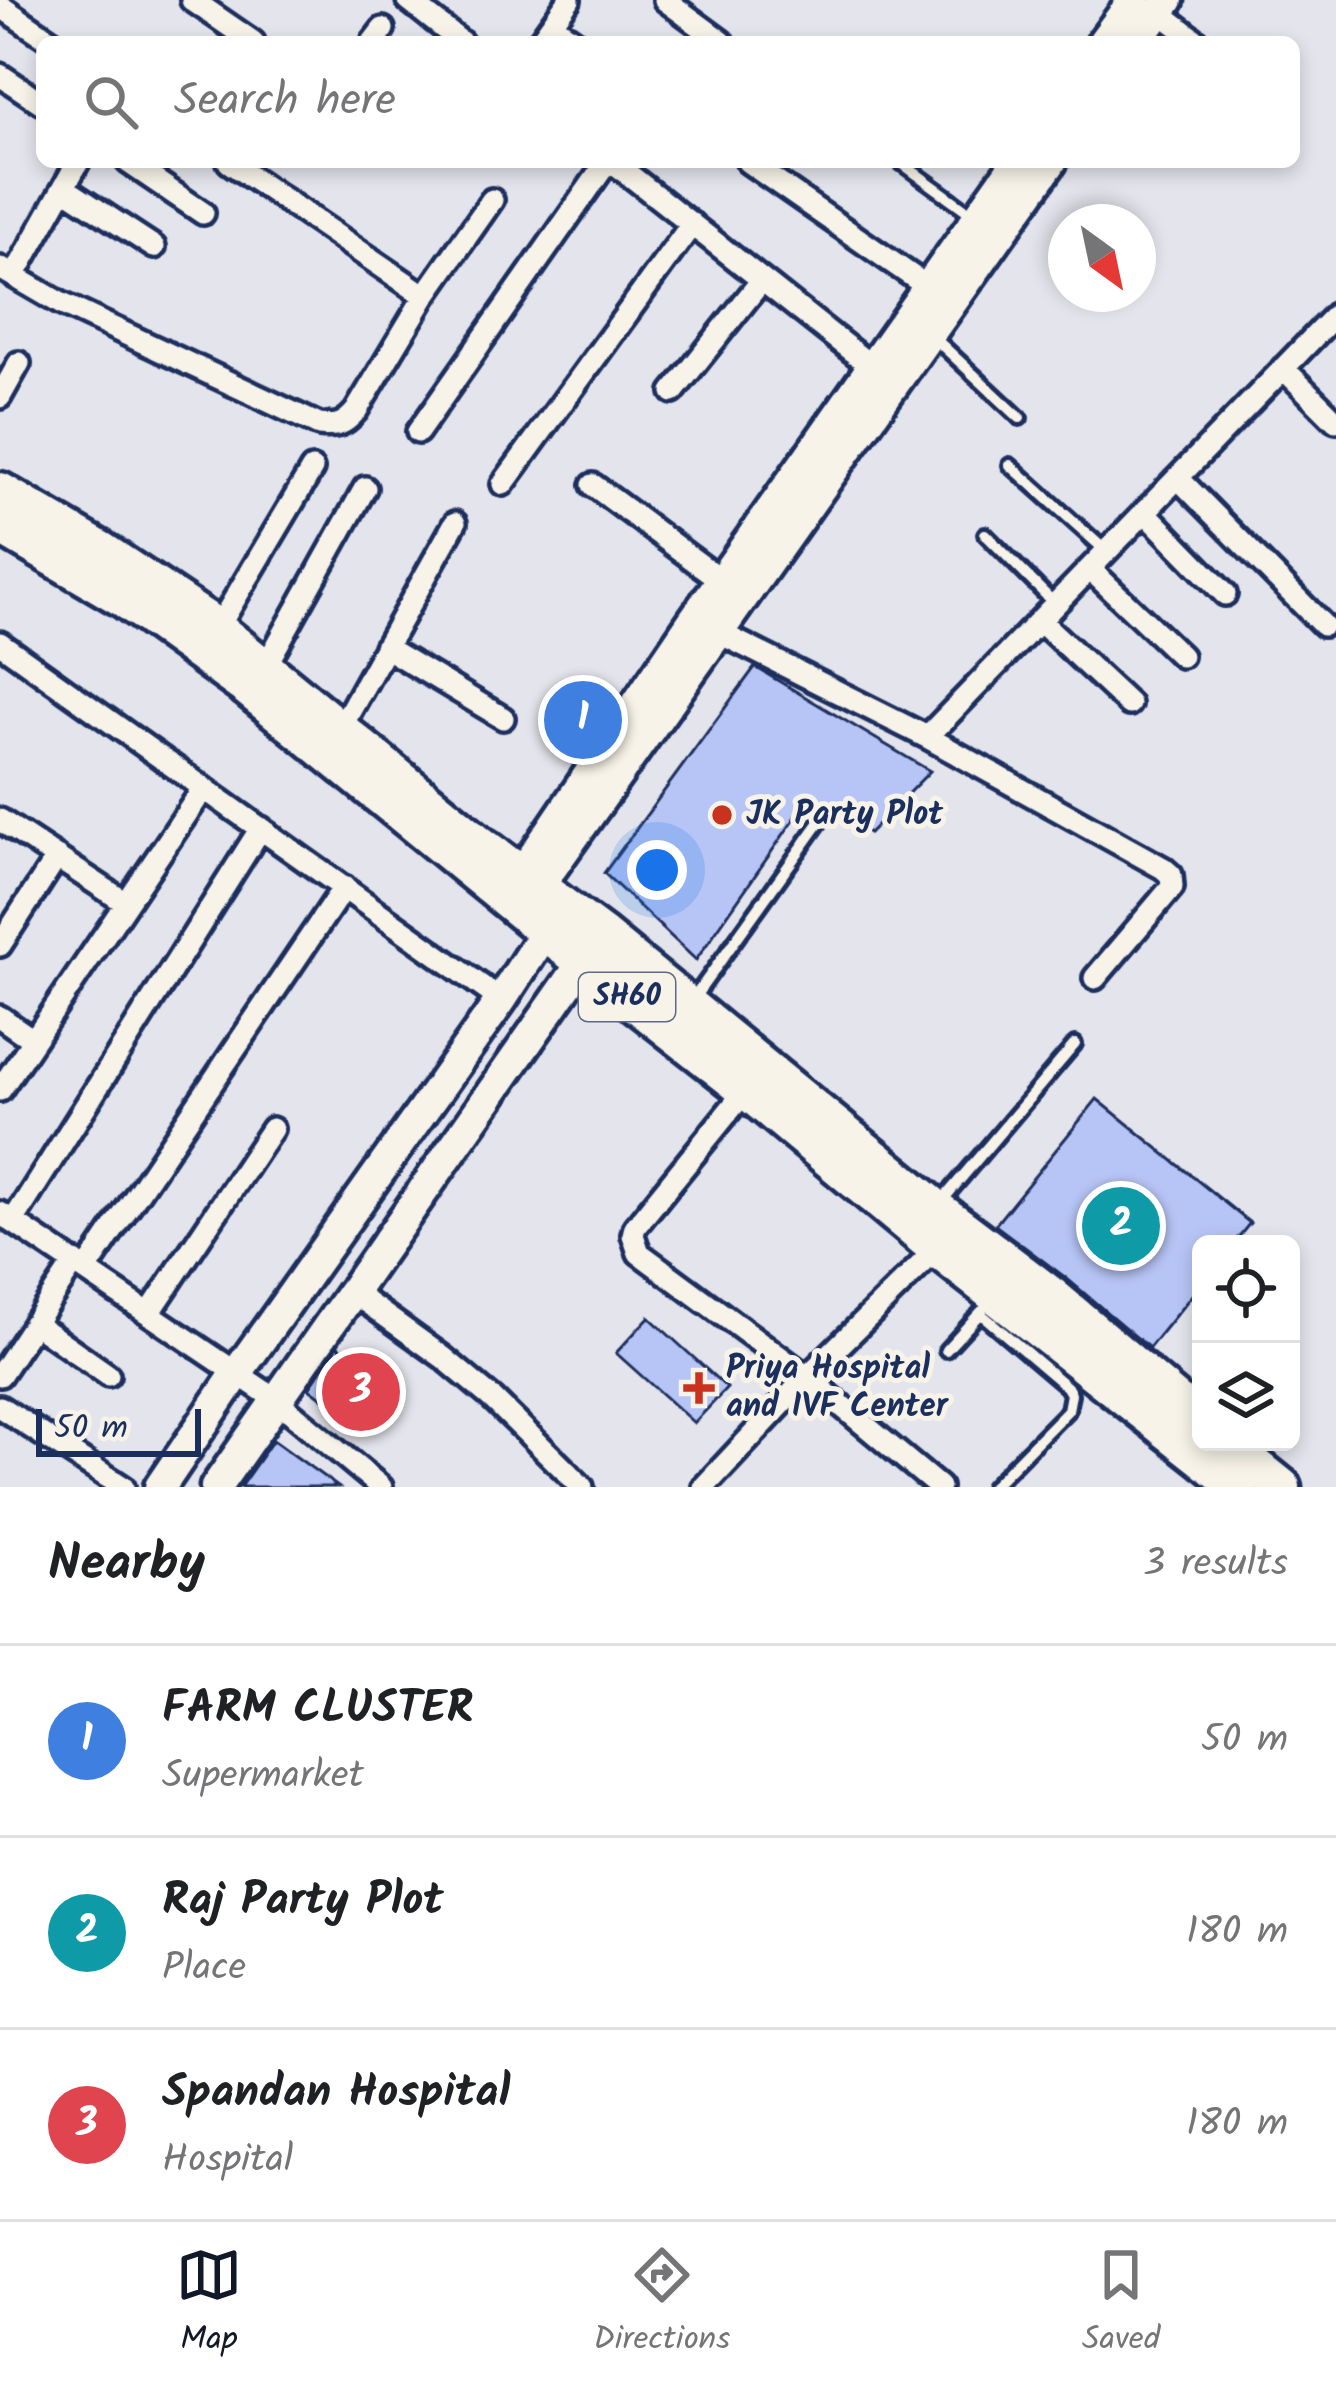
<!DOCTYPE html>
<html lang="en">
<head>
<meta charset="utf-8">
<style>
	:root { --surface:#fff; --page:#f2f2f2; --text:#202124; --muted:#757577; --line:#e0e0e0; --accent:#111827 }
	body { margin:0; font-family:Kalam,sans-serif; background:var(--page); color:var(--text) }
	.controls { position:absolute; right:36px; bottom:36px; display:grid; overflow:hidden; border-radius:18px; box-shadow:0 6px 18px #0003 }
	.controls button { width:108px; height:108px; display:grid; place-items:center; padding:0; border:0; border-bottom:3px solid var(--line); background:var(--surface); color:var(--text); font:60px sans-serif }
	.compass { position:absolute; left:1048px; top:204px; width:108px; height:108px; border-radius:50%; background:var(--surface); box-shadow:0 6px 18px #0003; rotate:147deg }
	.scale { position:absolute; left:36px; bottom:30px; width:165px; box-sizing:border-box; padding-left:12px; border:6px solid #1b2f5e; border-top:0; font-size:33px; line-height:42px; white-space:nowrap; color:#1b2f5e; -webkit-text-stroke:9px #f7f3e8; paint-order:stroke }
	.you { position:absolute; left:657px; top:870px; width:42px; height:42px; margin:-30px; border:9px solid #fff; border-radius:50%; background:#1a73e8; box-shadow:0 0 0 18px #1a73e833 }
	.badge { display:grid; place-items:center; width:78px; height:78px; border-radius:50%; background:var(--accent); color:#fff; font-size:39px; font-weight:700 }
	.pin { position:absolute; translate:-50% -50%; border:6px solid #fff; box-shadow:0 3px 12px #0006 }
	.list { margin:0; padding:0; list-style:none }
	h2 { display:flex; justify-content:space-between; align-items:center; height:156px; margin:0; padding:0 48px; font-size:51px }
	h2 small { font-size:39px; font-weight:400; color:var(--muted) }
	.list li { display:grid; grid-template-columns:78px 1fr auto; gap:36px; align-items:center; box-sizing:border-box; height:192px; padding:0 48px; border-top:3px solid var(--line) }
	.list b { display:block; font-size:45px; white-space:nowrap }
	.list p { margin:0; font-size:39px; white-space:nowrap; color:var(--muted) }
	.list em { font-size:39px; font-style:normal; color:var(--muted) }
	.icon { flex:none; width:66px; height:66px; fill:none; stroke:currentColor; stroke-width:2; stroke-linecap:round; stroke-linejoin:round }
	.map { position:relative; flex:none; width:1336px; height:1487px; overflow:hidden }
	.search { position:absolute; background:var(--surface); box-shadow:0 6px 18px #0003; left:36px; right:36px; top:36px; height:132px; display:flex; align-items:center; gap:30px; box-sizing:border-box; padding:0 42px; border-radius:18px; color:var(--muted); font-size:45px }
	.sheet { height:732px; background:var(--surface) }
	nav { display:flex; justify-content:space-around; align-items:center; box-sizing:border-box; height:168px; border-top:3px solid var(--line); background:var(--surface); font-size:33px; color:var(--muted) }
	nav a { display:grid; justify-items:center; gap:6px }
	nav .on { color:var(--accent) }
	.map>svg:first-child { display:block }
	.building { fill:#b7c5f6; stroke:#1b2f5e; stroke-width:3 }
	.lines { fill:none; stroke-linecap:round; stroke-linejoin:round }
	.lane-casing { stroke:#1b2f5e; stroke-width:20 }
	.street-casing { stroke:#1b2f5e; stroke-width:30 }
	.secondary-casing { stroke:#1b2f5e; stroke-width:39 }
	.primary-casing { stroke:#1b2f5e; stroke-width:45 }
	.lane { stroke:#f7f3e8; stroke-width:10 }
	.street { stroke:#f7f3e8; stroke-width:21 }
	.secondary { stroke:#f7f3e8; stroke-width:30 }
	.primary { stroke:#f7f3e8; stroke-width:36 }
	.poi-dot { fill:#c8321e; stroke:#f7f3e8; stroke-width:4.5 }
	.labels { text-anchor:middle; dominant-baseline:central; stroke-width:10; stroke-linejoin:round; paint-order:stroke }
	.shield { fill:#f7f3e8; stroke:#5d6a87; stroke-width:3 }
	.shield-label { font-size:30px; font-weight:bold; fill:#1b2f5e }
	.poi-label { font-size:33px; font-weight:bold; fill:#1b2f5e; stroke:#f7f3e8; text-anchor:start }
</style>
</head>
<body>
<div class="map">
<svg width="1336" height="1487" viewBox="0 0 1336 1487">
	<rect width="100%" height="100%" fill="#e4e5ec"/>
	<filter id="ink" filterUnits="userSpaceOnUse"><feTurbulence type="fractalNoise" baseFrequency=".00833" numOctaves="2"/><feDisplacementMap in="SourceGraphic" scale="24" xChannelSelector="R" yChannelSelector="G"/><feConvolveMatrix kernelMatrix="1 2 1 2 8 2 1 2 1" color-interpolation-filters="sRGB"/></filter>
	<g filter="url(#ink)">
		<path class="building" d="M755,667L930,771L869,833L809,798L696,960L604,873Z
			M1097,1099L1250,1223L1233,1244H1201V1284L1149,1348L1066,1278L995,1225Z
			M649,1317L727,1388L694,1423L616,1353Z
			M338,1346L390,1385L360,1426L309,1388Z
			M273,1440L338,1487H240Z"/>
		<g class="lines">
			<g class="lane-casing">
				<path id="lane" d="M900,162L973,215
					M930,334L1020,418
					M1010,465L1106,551
					M985,534L1056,605
					M691,1002L822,819
					M941,1202L1075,1044
					M980,1313L1067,1387L1071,1394L1068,1410L992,1487
					M946,1350L982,1311"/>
			</g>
			<g class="street-casing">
				<path id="street" d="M192,0L253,42
					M408,0L461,42
					M665,0L722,42
					M0,6L53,42
					M1158,11L1198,42
					M552,25L576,42
					M373,42L383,29
					M539,42L569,0
					M0,75L42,103
					M128,162L203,213
					M229,162L425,296
					M613,162L881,374
					M748,162L929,288
					M64,188L154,247
					M0,268L60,303L319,425C337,427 344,425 356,411L425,296L492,200
					M14,276L78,162
					M1283,368L1336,421
					M673,392L762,280
					M0,397L19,363
					M418,432L607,162
					M1178,478L1323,625
					M503,484L692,224
					M593,485L722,581
					M1145,512L1225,594
					M1090,569L1181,656
					M1040,621L1129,704
					M710,628L927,737L1163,868L1171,875L1172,887L1095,978
					M217,629L312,469
					M0,643L501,1000
					M385,647L503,718
					M265,667L365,488
					M340,729L455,523
					M927,737L1336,314
					M0,820L126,903
					M0,945L57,857
					M0,1017L33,1040
					M0,1090L204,788
					M746,1090L635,1227L633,1235L639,1253L807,1377L939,1487
					M0,1213L275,1399L381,1487
					M13,1221L261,828
					M86,1270L344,887
					M351,1291L444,1358L493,1399L582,1487
					M150,1312L272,1129
					M34,1323L108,1375
					M0,1375L75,1262
					M0,1407L123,1487
					M704,1487L807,1377L937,1249"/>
			</g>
			<g class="secondary-casing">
				<path id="secondary" d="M1103,42L1134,0
					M1136,42L1168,0
					M521,875L693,621L1017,162
					M538,887L1051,162
					M160,1487L237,1373L501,1000L556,915
					M216,1487L595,945"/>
			</g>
			<g class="primary-casing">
				<path id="primary" d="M0,491L101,550L206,620L480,844L602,935L936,1208L1051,1295L1201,1422
					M0,526L124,599L249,689L583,962L746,1090L937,1249L1239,1487
					M1226,1442L1282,1487"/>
			</g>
			<use href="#lane" class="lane"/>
			<use href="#street" class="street"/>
			<use href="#secondary" class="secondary"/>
			<use href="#primary" class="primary"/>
		</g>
	</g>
	<g class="poi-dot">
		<circle cx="722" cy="815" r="12"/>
		<path d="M693 1370h12v12h12v12h-12v12h-12v-12h-12v-12h12z"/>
	</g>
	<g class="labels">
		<rect class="shield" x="579" y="973" width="96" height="48" rx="9"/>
		<g class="shield-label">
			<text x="627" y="997">SH60</text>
		</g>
		<g class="poi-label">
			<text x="746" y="815">JK Party Plot</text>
			<text x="726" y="1369">Priya Hospital<tspan x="726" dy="38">and IVF Center</tspan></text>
		</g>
	</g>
</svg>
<div class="controls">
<button><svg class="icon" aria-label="locate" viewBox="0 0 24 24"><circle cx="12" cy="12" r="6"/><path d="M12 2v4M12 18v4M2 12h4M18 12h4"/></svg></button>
<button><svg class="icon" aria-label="layers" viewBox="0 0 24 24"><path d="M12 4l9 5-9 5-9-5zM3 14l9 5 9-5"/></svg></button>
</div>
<svg class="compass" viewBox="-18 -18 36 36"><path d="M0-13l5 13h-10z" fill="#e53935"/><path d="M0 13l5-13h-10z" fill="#757577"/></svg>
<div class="scale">50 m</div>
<div class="you"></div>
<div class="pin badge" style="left:583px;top:720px;background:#3f7fe0">1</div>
<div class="pin badge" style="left:1121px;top:1226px;background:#0f9aa8">2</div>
<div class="pin badge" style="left:361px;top:1392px;background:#e0444e">3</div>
<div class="search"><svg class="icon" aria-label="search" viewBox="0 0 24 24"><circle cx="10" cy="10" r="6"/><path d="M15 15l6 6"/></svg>Search here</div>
</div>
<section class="sheet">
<h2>Nearby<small>3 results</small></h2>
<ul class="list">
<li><span class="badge" style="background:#3f7fe0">1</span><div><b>FARM CLUSTER</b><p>Supermarket</p></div><em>50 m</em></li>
<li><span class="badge" style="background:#0f9aa8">2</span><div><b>Raj Party Plot</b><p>Place</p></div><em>180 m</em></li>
<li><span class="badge" style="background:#e0444e">3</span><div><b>Spandan Hospital</b><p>Hospital</p></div><em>180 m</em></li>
</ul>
</section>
<nav>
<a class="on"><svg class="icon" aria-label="map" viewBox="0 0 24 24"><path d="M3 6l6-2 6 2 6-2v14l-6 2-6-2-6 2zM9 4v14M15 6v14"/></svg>Map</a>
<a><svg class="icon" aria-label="directions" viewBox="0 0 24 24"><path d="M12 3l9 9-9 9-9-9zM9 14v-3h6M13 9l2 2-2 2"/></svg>Directions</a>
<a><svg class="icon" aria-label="saved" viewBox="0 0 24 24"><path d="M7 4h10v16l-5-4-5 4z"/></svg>Saved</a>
</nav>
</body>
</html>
